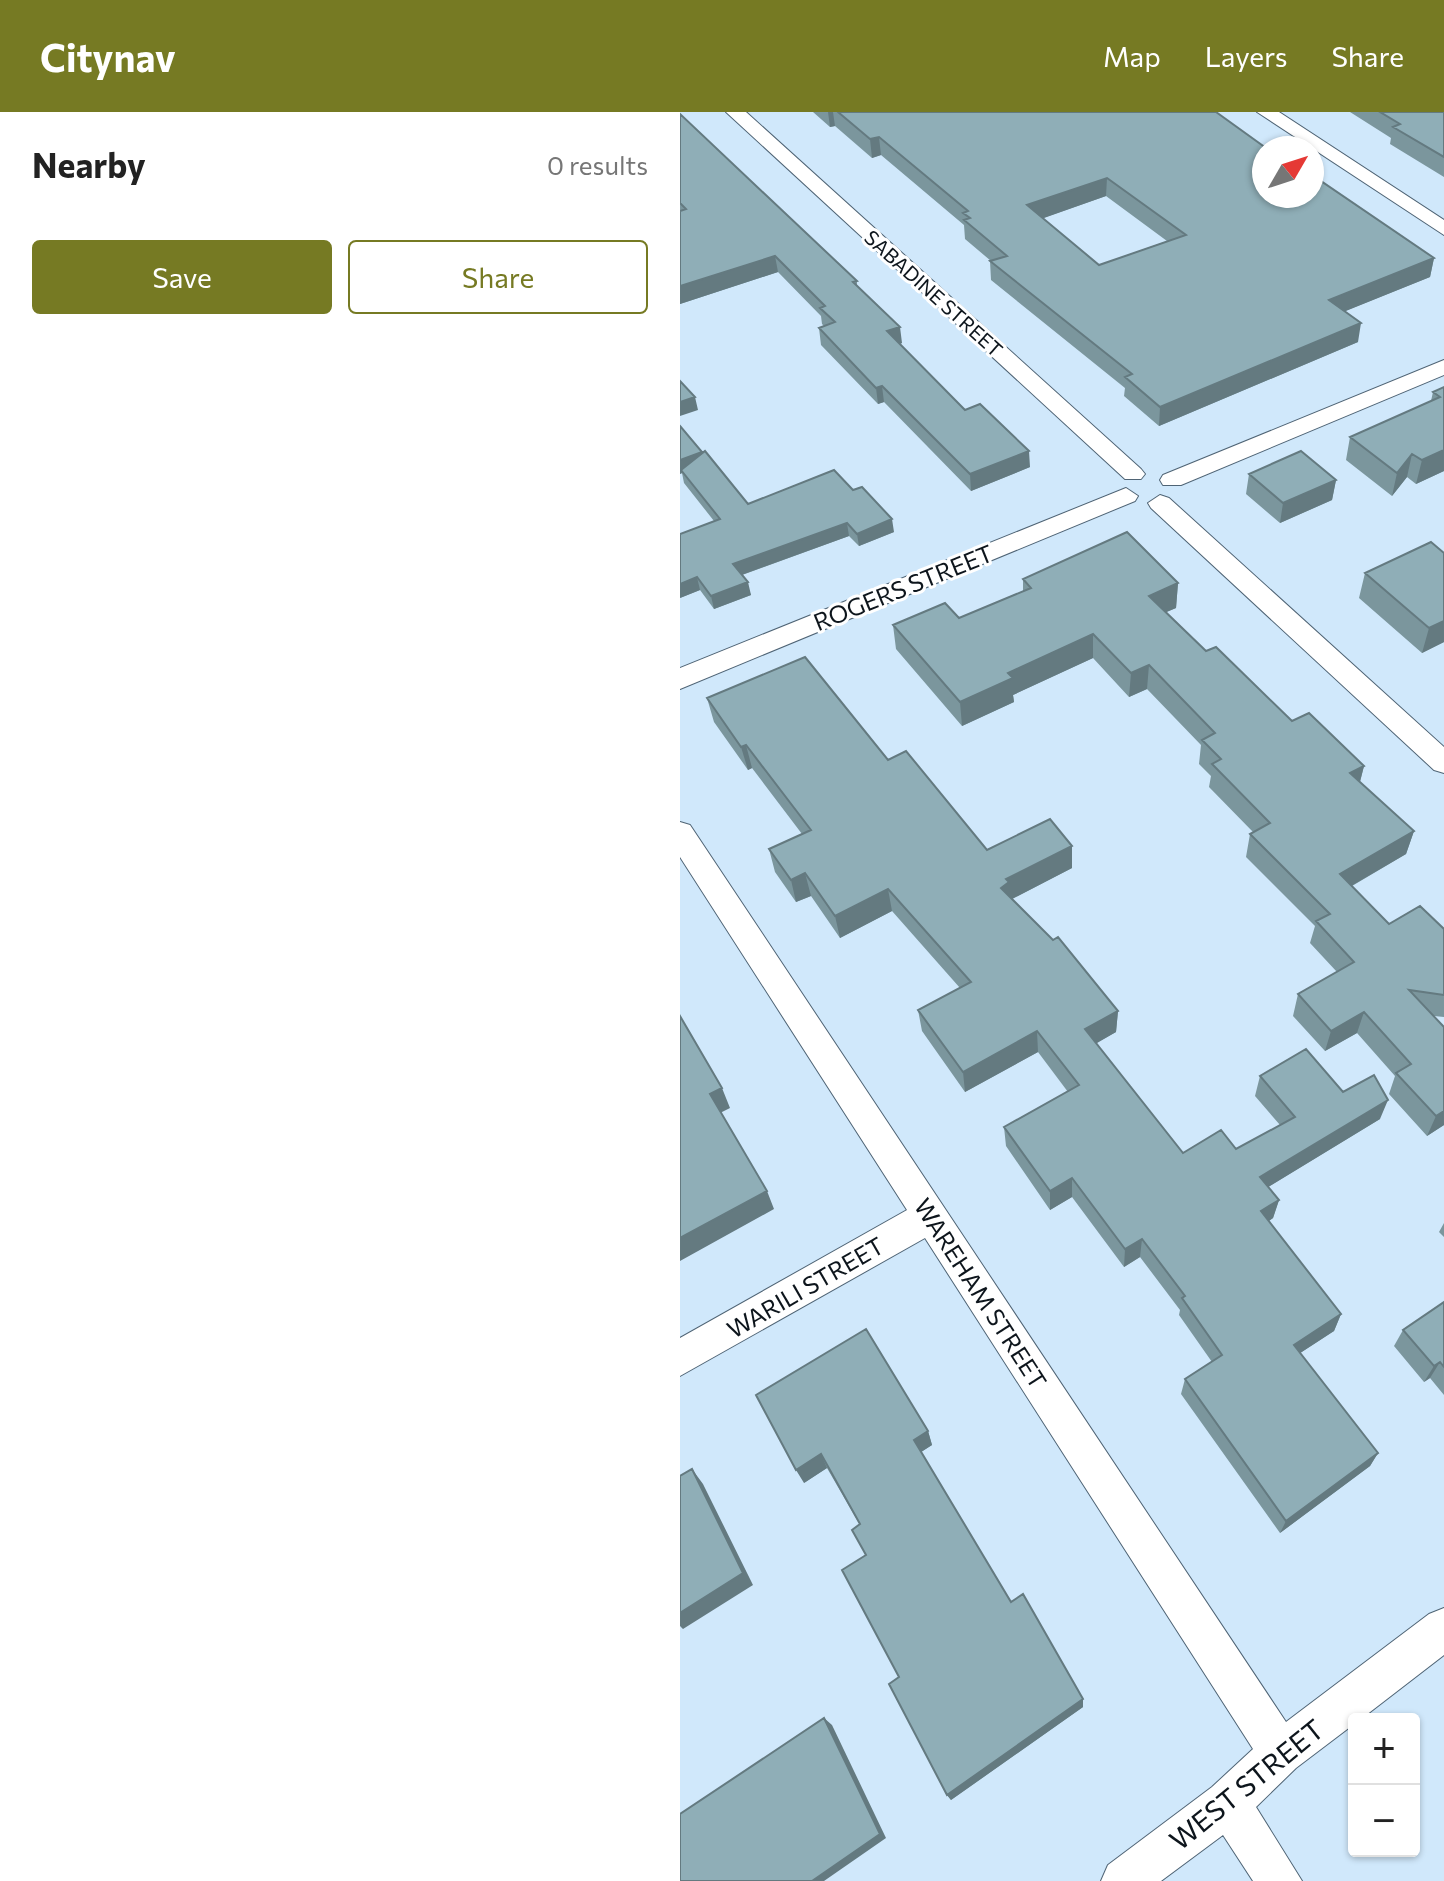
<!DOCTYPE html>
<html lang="en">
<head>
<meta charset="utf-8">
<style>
	:root { --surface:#fff; --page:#f6f6f6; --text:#222; --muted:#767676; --line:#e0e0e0; --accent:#767a23 }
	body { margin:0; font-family:Commissioner,sans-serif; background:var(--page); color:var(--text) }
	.controls { position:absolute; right:24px; bottom:24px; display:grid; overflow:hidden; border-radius:8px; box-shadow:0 2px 6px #0004 }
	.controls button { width:72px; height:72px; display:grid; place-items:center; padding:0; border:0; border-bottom:2px solid var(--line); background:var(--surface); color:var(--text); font:40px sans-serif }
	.compass { position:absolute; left:572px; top:24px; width:72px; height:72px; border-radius:50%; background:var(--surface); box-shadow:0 2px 6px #0004; rotate:51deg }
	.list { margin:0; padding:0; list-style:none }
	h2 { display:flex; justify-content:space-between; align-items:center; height:104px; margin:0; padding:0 32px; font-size:34px }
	h2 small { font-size:26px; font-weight:400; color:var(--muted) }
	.actions { display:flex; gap:16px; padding:24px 32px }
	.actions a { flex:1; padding:18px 0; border:2px solid var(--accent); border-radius:8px; text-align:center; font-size:28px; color:var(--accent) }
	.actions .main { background:var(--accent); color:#fff }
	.map { position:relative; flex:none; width:764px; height:1769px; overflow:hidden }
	header { display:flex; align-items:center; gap:48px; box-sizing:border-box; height:112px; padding:0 40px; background:var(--accent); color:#fff }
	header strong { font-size:38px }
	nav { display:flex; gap:44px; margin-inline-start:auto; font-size:28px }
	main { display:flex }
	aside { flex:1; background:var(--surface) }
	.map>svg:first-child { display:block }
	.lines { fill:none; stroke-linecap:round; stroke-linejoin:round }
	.minor-casing { stroke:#4f6475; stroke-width:2 }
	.minor { fill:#fff; fill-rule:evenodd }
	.wall { fill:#7b969d; fill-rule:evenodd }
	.shaded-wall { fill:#647a80 }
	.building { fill:#8faeb7; stroke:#647a80; stroke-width:2; fill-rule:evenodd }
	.labels { text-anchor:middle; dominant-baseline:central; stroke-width:6; stroke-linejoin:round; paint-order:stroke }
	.far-street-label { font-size:20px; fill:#0d151c; stroke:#fff }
	.street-label { font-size:24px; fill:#0d151c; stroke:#fff }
	.near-street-label { font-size:28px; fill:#0d151c; stroke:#fff }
</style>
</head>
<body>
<header>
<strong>Citynav</strong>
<nav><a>Map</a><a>Layers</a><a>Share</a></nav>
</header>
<main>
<aside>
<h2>Nearby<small>0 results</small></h2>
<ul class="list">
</ul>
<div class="actions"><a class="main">Save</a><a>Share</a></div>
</aside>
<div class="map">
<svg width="764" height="1769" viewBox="0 0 764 1769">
	<rect width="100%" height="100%" fill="#d0e8fb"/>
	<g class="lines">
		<g class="minor-casing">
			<path id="minor" d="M46,0H66L461,357L465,362L461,367H445Z
				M577,0H599L764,108V123Z
				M764,248V263L501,373H483L480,368L483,363Z
				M446,376L458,384L455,389L0,577V556Z
				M480,383L489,386L764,635V661L754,658L471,396L468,391Z
				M0,710L10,713L606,1610L749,1502L764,1496V1543L681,1607H674V1612L616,1656L576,1695L622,1769H573L543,1723L481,1769H421L428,1753L532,1675L573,1637L245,1126L0,1264V1226L227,1098L0,745Z"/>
		</g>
		<use href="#minor" class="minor"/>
	</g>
	<path class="wall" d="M133,0H536L586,36L754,146L750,165L665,199L678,230L479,314L444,284L445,276L311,168L310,149H311L285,127L284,113L201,43L192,46L155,14L150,15ZM426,84L487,129L419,153L363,106Z
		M670,0H764V65L710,32L711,26Z
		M0,2L177,169V174L222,231L219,232L285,298L350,355L291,379L204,290L198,292L141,233L139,216L144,214L142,212L141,204L98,160L0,192Z
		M764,275V359L736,372L727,365L712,384L666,348L670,325L751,289L753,280Z
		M0,314L68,392L214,420L179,434L169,424L62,463L71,483L34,497L20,478L0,486L34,409L4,371L2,361L0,362Z
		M569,362L656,368L652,388L600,411L566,382Z
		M685,461L764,530L742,541L679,486Z
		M343,467L498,471L496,496L486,500L526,539L612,609L684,654L680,670L734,719L726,742L672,774L709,812L764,817V905L754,904L764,1013L747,1024L709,982L715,964L677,921L645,939L613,904L618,882L657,860L630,831L635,814L566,745L570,722L573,720L529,675L531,664L519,652L521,633L467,577L449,585L413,546L333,583L334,590L282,614L216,537L213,513L279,506L343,479Z
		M27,586L208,648L307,738L392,734V756L332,787L438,899L436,920L416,931L503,1041L556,1037L600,1013L575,984L580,964L663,980L700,1007L588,1075L599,1088L593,1106L589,1109L661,1202L654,1219L620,1241L698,1341L690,1354L600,1421L501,1282L505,1267L532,1250L499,1203L500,1198L460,1145L444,1155L392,1085L370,1098L326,1034L324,1015L388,980L358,940L285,980L242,919L238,898L280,876L212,799L160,826L131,784L116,790L95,760L89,737L122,722L72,656L68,658L34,610Z
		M764,1111V1125L759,1120Z
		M764,1190V1283L750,1266L744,1270L714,1234L723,1218Z
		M186,1217L248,1319L252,1333L241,1340L331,1490L403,1587V1595L271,1688L267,1683L219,1565L185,1443L180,1413L147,1356L124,1371Z"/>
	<path class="shaded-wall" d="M148,0H153L155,14L150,15Z
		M199,25L201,43L192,46L190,27Z
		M427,66L426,84L347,112V93Z
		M95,144L98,160L0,192V174Z
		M754,146L750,165L646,207L649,188Z
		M681,211L678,230L479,314L480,295Z
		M220,215L222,231L209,236L207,219Z
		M202,274L204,290L198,292L196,276Z
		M15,285L18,298L0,304V290Z
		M764,336V359L736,372L742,348Z
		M349,339L350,355L291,379L290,362Z
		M22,340L25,353L1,358L2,361L0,362V348Z
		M732,342L727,365L712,384L717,361Z
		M656,368L652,388L600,411L603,391Z
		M212,407L214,420L179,434L177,422Z
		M167,411L169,424L56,465L53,452Z
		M17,465L20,478L0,486V472Z
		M68,470L71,483L34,497L31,484Z
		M498,471L496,496L468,508L469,484Z
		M764,509V530L742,541L749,516Z
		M413,522V546L333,583L334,590L282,614L280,590L328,561Z
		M469,553L467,577L449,585L451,561Z
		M66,633L72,656L68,658L61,635Z
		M684,654L678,677L670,661Z
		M734,719L726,742L654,784L660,762Z
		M392,734V756L330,788L321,776L326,767Z
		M125,761L131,784L116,790L111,768Z
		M208,777L212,799L160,826L155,804Z
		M438,899L436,920L405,938V917Z
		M684,900L677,921L645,939L651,919Z
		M357,919L358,940L285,980L283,960Z
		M42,976L50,996L38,1002L30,982Z
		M708,988L700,1007L575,1083L580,1065Z
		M764,999V1013L747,1024L756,1004Z
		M392,1066V1085L370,1098V1079Z
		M87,1079L94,1097L0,1149V1126Z
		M599,1088L593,1106L576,1117L581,1099Z
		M462,1127L460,1145L444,1155L445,1137Z
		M661,1202L654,1219L608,1249L614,1233Z
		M760,1250L750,1266L744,1270L754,1254Z
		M248,1319L252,1333L238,1342L234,1328Z
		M698,1341L690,1354L600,1421L606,1409Z
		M141,1342L147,1356L124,1371L116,1358Z
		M12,1357L23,1372L73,1473L3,1517L0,1514V1501Z
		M403,1587V1595L271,1688L267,1683Z
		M144,1606L152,1613L206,1726L144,1769H132Z"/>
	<path class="building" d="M158,0H536L586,36H584V84H632V63L754,146L649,188L681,211L480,295L445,265L452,262L310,149L327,144L284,108L290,106L283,101L288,99L199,25L190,27ZM427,66L506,123L419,153L347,93Z
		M700,0H764V45L713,15L720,12Z
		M0,2L177,169L173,170L220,215L207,219L285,298L300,292L349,339L290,362L202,274L196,276L139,216L155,210L140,196L145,194L95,144L0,174V99L6,97L0,91Z
		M0,269L15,285L0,290Z
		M764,275V338L742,348L732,342L717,361L670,325L760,285L753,280Z
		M0,314L22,340L0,348Z
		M25,339L68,392L154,358L173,378L182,375L212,407L177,422L167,411L53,452L68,470L31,484L17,465L0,472V422L40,407L1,358Z
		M621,339L656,368L603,391L569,362Z
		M447,420L498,471L469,484L526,539L536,535L612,609L629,601L684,654L670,661L734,719L660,762L709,812L740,794L764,817V883L729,878L764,915V999L756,1004L716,961L731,952L684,900L651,919L618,882L674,850L636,809L650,802L570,722L590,711L532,652L541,647L522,628L535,621L469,553L451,561L413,522L328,561L333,566L280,590L213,513L265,491L279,506L351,476L343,467Z
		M751,430L764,441V509L749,516L685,461Z
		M125,545L208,648L226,639L307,738L370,707L392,734L326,767L329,770L321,776L373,828L378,825L438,899L405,917L503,1041L541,1018L556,1037L615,1005L580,964L626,937L663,980L694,963L708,988L580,1065L599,1088L581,1099L661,1202L614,1233L698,1341L606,1409L505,1267L542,1243L502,1186L505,1184L462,1127L445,1137L392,1066L370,1079L324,1015L399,973L357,919L283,960L238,898L291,870L208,777L155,804L125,761L111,768L89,737L131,718L66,633L61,635L27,586Z
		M0,904L42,976L30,982L87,1079L0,1126Z
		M764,1190V1255L760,1250L754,1254L723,1218Z
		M186,1217L248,1319L234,1328L331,1490L343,1482L403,1587L267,1683L209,1572L219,1565L162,1458L186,1443L172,1418L180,1412L141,1342L116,1358L76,1283Z
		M12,1357L63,1461L0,1501V1364Z
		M144,1606L200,1722L132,1769H0V1702Z"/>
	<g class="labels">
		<g class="far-street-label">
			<text transform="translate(254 181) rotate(42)">SABADINE STREET</text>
		</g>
		<g class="street-label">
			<text transform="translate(223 475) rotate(-22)">ROGERS STREET</text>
			<text transform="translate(125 1175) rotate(-30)">WARILI STREET</text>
			<text transform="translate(301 1181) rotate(57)">WAREHAM STREET</text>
		</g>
		<g class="near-street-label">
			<text transform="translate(566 1672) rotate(-39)">WEST STREET</text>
		</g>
	</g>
</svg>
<div class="controls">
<button>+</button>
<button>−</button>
</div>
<svg class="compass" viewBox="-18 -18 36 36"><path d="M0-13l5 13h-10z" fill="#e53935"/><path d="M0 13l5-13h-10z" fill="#767676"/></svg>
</div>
</main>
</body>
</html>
